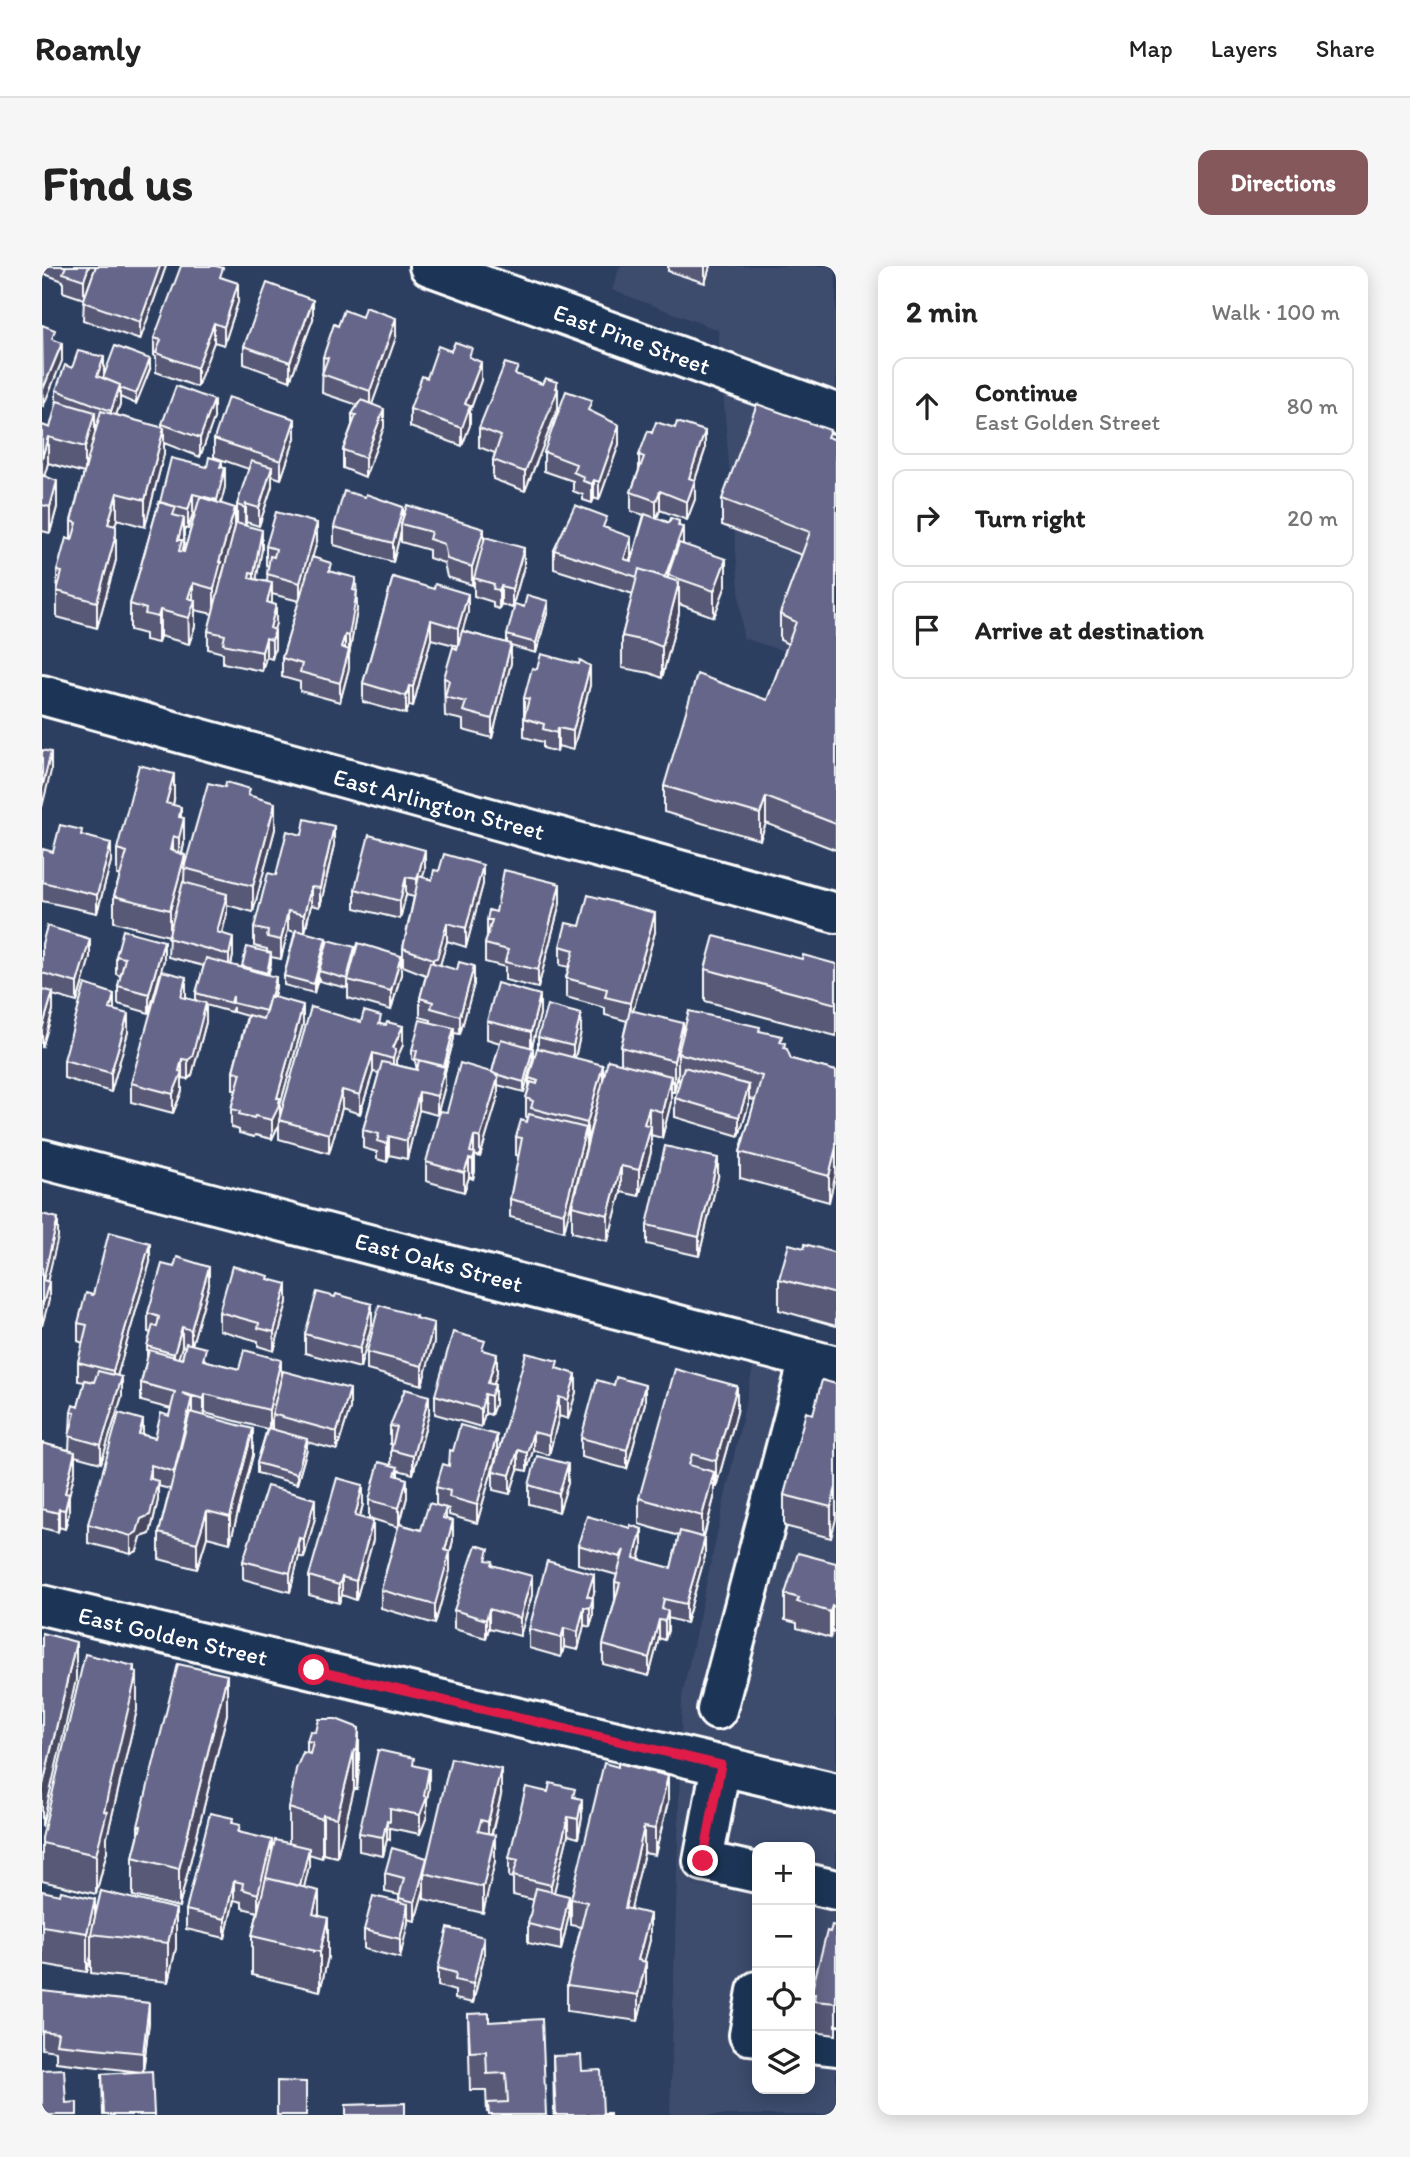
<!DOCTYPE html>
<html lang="en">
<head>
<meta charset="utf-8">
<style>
	:root { --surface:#fff; --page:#f6f6f6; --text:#222; --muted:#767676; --line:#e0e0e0; --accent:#85585c }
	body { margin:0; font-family:Itim,sans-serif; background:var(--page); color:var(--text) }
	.controls { position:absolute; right:21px; bottom:21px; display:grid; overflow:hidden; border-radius:14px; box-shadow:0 4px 18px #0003 }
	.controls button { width:63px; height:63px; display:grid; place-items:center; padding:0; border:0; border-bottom:2px solid var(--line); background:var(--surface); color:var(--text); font:35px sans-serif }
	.stop { position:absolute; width:21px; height:21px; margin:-16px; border:5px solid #e11d48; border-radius:50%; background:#fff }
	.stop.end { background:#e11d48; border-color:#fff; box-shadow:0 2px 7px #0008 }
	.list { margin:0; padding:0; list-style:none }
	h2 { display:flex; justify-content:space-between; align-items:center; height:91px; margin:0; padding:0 28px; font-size:30px }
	h2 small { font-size:23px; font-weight:400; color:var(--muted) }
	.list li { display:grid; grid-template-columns:46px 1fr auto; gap:21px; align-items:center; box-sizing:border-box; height:98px; margin:0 14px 14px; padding:0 14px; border:2px solid var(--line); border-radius:14px }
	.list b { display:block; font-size:26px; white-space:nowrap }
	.list p { margin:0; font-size:23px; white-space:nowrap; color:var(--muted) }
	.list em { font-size:23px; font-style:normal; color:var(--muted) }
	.icon { flex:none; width:38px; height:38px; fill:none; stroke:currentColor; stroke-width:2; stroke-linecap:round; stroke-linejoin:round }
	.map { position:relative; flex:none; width:794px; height:1849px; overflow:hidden; border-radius:14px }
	header { display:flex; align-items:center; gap:42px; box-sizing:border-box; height:98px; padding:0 35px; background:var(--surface); border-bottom:2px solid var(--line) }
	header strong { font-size:33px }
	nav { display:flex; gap:38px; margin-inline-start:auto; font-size:24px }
	.intro { display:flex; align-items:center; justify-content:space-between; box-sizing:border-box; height:168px; padding:0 42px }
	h1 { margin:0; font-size:49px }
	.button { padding:18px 32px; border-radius:14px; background:var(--accent); color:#fff; font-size:24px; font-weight:700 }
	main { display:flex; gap:42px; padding:0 42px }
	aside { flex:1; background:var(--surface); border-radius:14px; box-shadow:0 4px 18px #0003 }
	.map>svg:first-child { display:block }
	.built { fill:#3d4b6d; fill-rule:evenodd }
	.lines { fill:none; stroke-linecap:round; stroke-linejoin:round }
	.minor-casing { stroke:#fff; stroke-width:44 }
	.minor { stroke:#1d3557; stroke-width:38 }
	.wall { fill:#585877; stroke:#fff; stroke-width:2; fill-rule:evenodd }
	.shaded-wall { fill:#474761; stroke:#fff; stroke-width:2 }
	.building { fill:#66668a; stroke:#fff; stroke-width:2 }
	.route { stroke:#e11d48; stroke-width:9 }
	.labels { text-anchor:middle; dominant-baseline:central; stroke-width:5; stroke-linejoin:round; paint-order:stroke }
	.street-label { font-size:24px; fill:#fff; stroke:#1d3557 }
</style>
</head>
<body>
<header>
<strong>Roamly</strong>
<nav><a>Map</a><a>Layers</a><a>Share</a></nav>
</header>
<div class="intro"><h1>Find us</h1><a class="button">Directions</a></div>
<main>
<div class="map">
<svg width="794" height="1849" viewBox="0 0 794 1849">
	<rect width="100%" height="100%" fill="#2c3f61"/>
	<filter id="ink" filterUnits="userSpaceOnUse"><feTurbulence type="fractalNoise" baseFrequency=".0143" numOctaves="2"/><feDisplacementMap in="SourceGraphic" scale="14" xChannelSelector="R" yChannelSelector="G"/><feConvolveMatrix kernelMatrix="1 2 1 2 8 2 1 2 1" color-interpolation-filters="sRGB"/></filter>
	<g filter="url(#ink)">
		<path class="built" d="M578,0H794V402L701,372L676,64L570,24Z
			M712,1097L794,1118V1849H628L640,1430ZM715,1581H768V1823H715Z"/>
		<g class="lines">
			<g class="minor-casing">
				<path id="minor" d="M387,0L794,147
					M0,429L794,647
					M0,893L794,1100
					M0,1339L794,1527
					M675,1444L767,1093
					M679,1499L661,1595L715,1607
					M768,1618L794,1624
					M715,1725L707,1769L715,1770
					M768,1777L794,1780"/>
			</g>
			<use href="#minor" class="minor"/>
		</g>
		<path class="wall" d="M0,0H124L98,74L41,54L42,33L21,26V15L0,7Z
			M626,0H668L663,17L626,5Z
			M181,12L196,36L182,79L172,76L155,121L114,106V91L112,90V72Z
			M271,53L248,115L202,98V80Z
			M354,71L330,138L342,161L323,211L301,202V184L310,159V148L316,139L280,127L281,91Z
			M430,92L439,114L428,145V159L420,180L368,161V143L385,112Z
			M30,102L62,108L108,103L94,138L78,131V138L74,149L120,162V158L172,152L158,191L122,177V188L103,261L75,253L73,259L74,294L55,362L15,351V305L29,274V255L42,207L6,197L2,210L15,241L8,267L0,265V159L8,162L14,141V124Z
			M476,109L515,123L516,142L483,225L451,213V194L453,187L437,181V162Z
			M550,146L577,178L557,234L552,232L550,237L541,234V229L531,225V215L502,205V186Z
			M253,172L239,213L230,210V220L217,260L204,256L203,260L220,283L214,313L225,316L226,300L224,299V280L275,275L270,291L314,325L315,344L307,389V402L298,436L258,425V416L240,411V392L257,335L230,328L229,337L234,357L232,363L233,382L230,393L224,391L220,405L181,397V387L166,383V365L171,348L153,344V360L147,378L118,370L116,377L103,374V368L88,364V338L117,236L165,201H180L183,221L178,238L193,263L195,257V239L207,203L172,191V173ZM151,247L153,248L142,286L140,285L142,278V262L146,263Z
			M788,172L794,174V584L724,557L718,574L622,546V520L725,434L746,378L738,374V348L760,289L680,259V233Z
			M663,184L653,214V233L645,254L618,244L615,252L637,260L641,278L684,319L672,351L637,338V347L620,412L608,407L580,402V370L591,328L512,303V284L565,262L589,290L588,295H589L602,249L589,245V226L597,204V189Z
			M361,253L442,276L482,300L470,342L459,338L457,343L451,341V336L432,330V314L430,319L405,311L402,297L387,292V284L359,276V265L351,296L292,279V261Z
			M351,311L426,346L420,365L465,377V369L482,341L506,344L494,387L469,380V397L450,472L421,464V454L403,450L402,412L416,380L389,373L371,440L367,439L364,448L321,436V417Z
			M548,419L531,484L516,480L515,486L501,482V476L482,471V432Z
			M208,530L233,563L211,646L185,639V647L180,668L191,690L189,699L200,702V700L225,686V683L212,680V662L234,609L292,579L278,641L269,639L263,667L284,680L313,687L359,708L349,744L306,732V718L305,722L277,715V710L272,727L242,719V710L253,666L246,664L239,693L229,691V697L226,709L234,721L232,731L261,758L238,839V851L319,756L339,758L361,779L354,794V799L375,804L373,795L370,793V784L389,757V754L378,751V732L384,709L361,700V682L372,631L364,629L358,653L313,642V623L383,603L380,611L390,614L441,618L424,681L405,675L398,699L432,718L418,768L412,767V772L403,806V820L395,849L377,844L365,893L347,889L345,896L335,893V886L321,882V864L337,807L331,806L318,848L300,842L287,887L237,873V855L230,873L213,869L212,871L197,867V864L189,861V843L194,824L191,823V805L205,750L191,746V741L189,746L164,739V756L150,809L146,813L140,812V825L131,847L89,836V817L144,730L143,732L154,735V727L162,700L126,691L127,670L72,656V630L78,610L75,609V583L132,534L131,539L139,551L142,578L140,588L143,600Z
			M40,569L69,595L55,647L0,635V587L11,586Z
			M518,637L496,722L463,714V701L443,696V678L445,670V654L454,646Z
			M538,660L613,666L591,745L641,768L718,765L740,776L749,793L794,805L787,936L698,912V886L713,834L707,833V838L697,870L633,851V832L638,814L636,813V809L632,826H629V836L620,872L609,869V886L597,930L579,926L566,975L530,966V940L557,832L545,875H544V881L522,965L468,951V933L477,890L474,889V871L485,856L486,852L484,851V832L487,821V812L496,782V771L539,766L533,792L561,816L579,797V781L585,755L563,749V742L524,731V712L527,701L518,699V680Z
			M0,678L48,691L35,736L11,729V744L0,782Z
			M74,690L122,694L107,747L76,738V720L79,710L74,708Z
			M760,693L794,698V770L663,735V703Z
			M72,744L86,766L69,826L22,812V794Z
			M498,748L490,781L491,792L482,826L456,819V831L438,891L433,889V905L431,913L427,911L422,926L384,915V896L450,806L458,777L445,773V755Z
			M676,911L657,990L605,978V959Z
			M762,982L794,987V1060L737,1044V1013Z
			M108,996L75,1110L80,1130L59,1197L33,1190V1205L27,1228V1247L23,1263L17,1261L16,1266L0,1262V1177L27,1184L29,1146L36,1141L43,1116L36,1115V1096L41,1077L36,1075V1057L51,1029Z
			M227,1013L245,1036L232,1085L216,1080V1075L177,1064V1046Z
			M167,1019L150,1078L164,1095L197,1103L239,1112L308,1142L295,1184L265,1176V1183L255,1218L215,1207V1197L225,1163L163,1147L162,1150L211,1189L188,1277L165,1271L155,1303L117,1293V1267L128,1223L116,1220V1234L108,1268L99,1271L95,1285L89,1288L46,1277V1258L101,1169L113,1172L127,1150L129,1143L99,1135V1117L105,1093V1080L109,1067L106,1066V1047ZM140,1080L143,1081L140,1093L136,1092ZM230,1151V1163L227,1162Z
			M374,1052L392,1076L380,1119L325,1104V1086Z
			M330,1057L318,1102L263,1087V1068Z
			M443,1085L455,1107L451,1119L453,1138L449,1149L443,1147L439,1161L393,1148V1129Z
			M516,1103L534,1126L526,1153L517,1150L507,1189L491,1184L485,1205L476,1203L468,1228L451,1224V1205Z
			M794,1118L789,1272L742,1260V1229L771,1148Z
			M603,1137L585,1203L539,1191V1172Z
			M695,1146L674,1221H672V1232L662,1271L663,1290L644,1357L626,1352V1364L623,1374L617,1372L607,1410L561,1398V1379L573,1334V1316L575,1309L536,1298V1279L600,1282L597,1294L629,1302L637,1270L597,1258V1232Z
			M387,1148L371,1208L356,1204V1210L365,1231L358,1258L379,1264L394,1239V1221L407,1200L455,1187L435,1257L407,1249V1243L404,1242V1253L411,1274L408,1287V1304L393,1358L339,1342V1324L356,1261L327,1252V1234L349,1199V1184L350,1179L348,1178V1160Z
			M526,1217L517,1246L487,1238V1219Z
			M321,1238L318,1251L331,1274L314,1334L300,1329L297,1337L267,1329V1310Z
			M273,1252L262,1292L257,1290L248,1326L201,1313V1295Z
			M447,1295L451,1299L490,1329L478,1370L447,1362L444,1372L412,1363V1344Z
			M794,1297V1367L790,1366L788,1372L755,1362V1357L743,1354V1328Z
			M552,1327L550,1331L551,1350L548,1361L542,1359L536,1384L522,1381L519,1391L487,1382V1363Z
			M92,1405L95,1444L65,1571V1585L54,1628L0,1615V1572Z
			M185,1448L137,1641L91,1630V1591L96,1571V1560Z
			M317,1462V1501L315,1523H312L295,1591L281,1588L280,1592L267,1588V1600L262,1621L277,1650L286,1691L278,1725L210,1709V1670L216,1646L200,1642V1636L192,1634L183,1672L144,1663V1644L191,1557L198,1566L230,1588L247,1577V1542L265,1487V1475L274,1466Z
			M372,1500L387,1522L385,1534V1550L378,1568L348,1562V1574L345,1573L341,1590L317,1585V1567Z
			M459,1529L450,1568L453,1595L441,1647L382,1633V1623L373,1655L366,1653L358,1692L322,1683V1664L357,1636V1629L343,1626V1607L385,1592Z
			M533,1531L540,1551L536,1572L526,1569L512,1626L527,1649L519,1684L486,1677V1658L492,1634L471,1629V1612L467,1611V1592Z
			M626,1536L613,1589L602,1587L588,1644L608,1674L602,1696L604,1722L596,1755L525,1745V1719L539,1661L529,1659V1633Z
			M0,1625L53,1651L59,1625L134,1682L126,1716L49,1707V1690L45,1706L0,1698Z
			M794,1660V1769L772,1766V1760H769V1728L788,1666Z
			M442,1690L431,1737L413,1733V1725L396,1720V1702Z
			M0,1725L107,1756L101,1806L112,1849H61L60,1808L99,1806L14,1796V1785L0,1783Z
			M426,1748L447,1756L504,1849L445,1846L444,1824H428Z
			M511,1790L540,1805L561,1847L568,1849H512Z"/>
		<path class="shaded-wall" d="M47,0H54L42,33V14Z
			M118,0H124L98,74V56Z
			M663,0H668L663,17Z
			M196,17V36L182,79V61Z
			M271,34V53L248,115V96Z
			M354,52V71L328,144V125Z
			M172,57V76L155,121V102Z
			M20,77V95L1,141V123Z
			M62,91V110L55,129V110Z
			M108,93V103L94,138V128Z
			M439,96V114L428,145V159L420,180V162L423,138Z
			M515,116V127L516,123V142L483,225V206Z
			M78,119V138L69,163V145Z
			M172,134V152L158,191V172Z
			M342,143V161L323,211V192Z
			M53,146V172L43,207V181Z
			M253,153V172L239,213V195Z
			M577,159V178L557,234V216Z
			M122,162V188L103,261V234Z
			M663,165V184L647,231V212Z
			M6,171V197L0,218V192Z
			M180,195V212L183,202V221L175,253V234L178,201Z
			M230,201V220L217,260V242Z
			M552,214V232L550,237V218Z
			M653,214V233L645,254V236Z
			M15,215V241L8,267V241Z
			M618,225V244L614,254V235Z
			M75,227V253L66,284V258Z
			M151,228V247L146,263V244Z
			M204,238V256L203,261V242Z
			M361,241V258H359V265L351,296V277Z
			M193,242V268L179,313V322L172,349V323L177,296Z
			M142,252V278L140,287L137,311L136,274Z
			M637,255V272L641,261V280L626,309V322L620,319Z
			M275,257V275L258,335V317Z
			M442,263V282L430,319V301Z
			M220,264V283L212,326V307Z
			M74,268V294L55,362V336Z
			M589,271V290L583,307L582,293Z
			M482,282V300L470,342V323Z
			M684,293V319L672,351V325Z
			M314,312L315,344L307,389V402L298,436V417L307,384V370L311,324Z
			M637,316V347L620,412V381Z
			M151,317V341L153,334V360L147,378L146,332Z
			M230,317V336L225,355V336Z
			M459,320V338L457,343V324Z
			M426,328V346L416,380V362Z
			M506,335V344L494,387V377Z
			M234,339V357L229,374L228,362Z
			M118,344V370L116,377V351Z
			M389,354V373L371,440V421Z
			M233,364V382L230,393V374Z
			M303,369V388L299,381Z
			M224,372V391L220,405V386Z
			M469,378V397L450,472V453Z
			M548,400V419L531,484V465Z
			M367,420V439L364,448V430Z
			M516,462V480L515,486V467Z
			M9,486V505L0,541V522Z
			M132,508V534L124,563V537Z
			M724,531V557L718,574V548Z
			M233,537V563L211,646V620Z
			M139,541V563L142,552V578L137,598V551Z
			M292,560V579L278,641V622Z
			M131,570V596L128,584Z
			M69,577V595L55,647V629Z
			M383,584V603L375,632V613Z
			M143,589L142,617L128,670V644Z
			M441,599V618L424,681V662Z
			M364,611V629L358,653V635Z
			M518,618V637L496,722V704Z
			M269,621V639L262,668V649Z
			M185,628V647L175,685V666Z
			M246,645V664L239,693V674Z
			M613,647V666L588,756V737Z
			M405,657V675L395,710L391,711V693Z
			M191,671V690L187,707V689Z
			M284,672V682L277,705L272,727V718Z
			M48,673V691L35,736V717Z
			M122,675V694L107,747V728Z
			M313,681V691L306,714L305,722V713Z
			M229,687V697L225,716V707Z
			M359,690V708L349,744V725Z
			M432,700V718L418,768V750Z
			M144,711V730L139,749V731Z
			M234,711V721L226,755V746Z
			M11,726V744L0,782V763Z
			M72,728V746L68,743Z
			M498,729V748L489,785V766Z
			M164,737V756L150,809L146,813V794Z
			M261,739V758L238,839V851L236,861L230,873V854L235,832Z
			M86,748V766L69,826V807Z
			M539,748V766L531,799V780Z
			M641,757V788L636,787V809L632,826V795Z
			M361,760V779L354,794V802L351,812V782Z
			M412,762V772L403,806V820L395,849V830Z
			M491,782V792L482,826V816Z
			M331,787V806L318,848V829Z
			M140,793V825L131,847V828Z
			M561,799V818L545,875V857Z
			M629,810V836L620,872V846Z
			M456,812V831L438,891V872Z
			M707,819V838L697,870V851Z
			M300,824V842L287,887V868Z
			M377,826V844L365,893V875Z
			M607,842V868L602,858Z
			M609,860V886L597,930V904Z
			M544,862V881L522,965V947Z
			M347,870V889L345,896V878Z
			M432,870V889L428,886Z
			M794,881V907L787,936V910Z
			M433,887V905L431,913V894Z
			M676,892V911L657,990V971Z
			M427,893V911L422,926V907Z
			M579,900V926L566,975V949Z
			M16,952V971L1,1033V1014Z
			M108,977V996L71,1124V1105Z
			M167,1001V1019L149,1082V1064Z
			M7,1016V1034L0,1060V1041Z
			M245,1018V1036L232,1085V1066Z
			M330,1038V1057L318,1102V1083Z
			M392,1057V1076L380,1119V1100Z
			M140,1061V1080L132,1107V1088Z
			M455,1088V1107L448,1130L446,1117Z
			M239,1094V1112L227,1163V1144Z
			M534,1108V1126L526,1153V1134Z
			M80,1111V1130L59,1197V1179Z
			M453,1119V1138L449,1149V1130Z
			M603,1119V1137L585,1203V1184Z
			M695,1120V1146L674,1221V1195Z
			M308,1123V1142L295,1184V1166Z
			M163,1128V1147L162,1151V1133Z
			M443,1128V1147L439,1161V1143Z
			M387,1130V1148L371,1208V1190Z
			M150,1131V1150L132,1224V1206Z
			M517,1131V1150L507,1189V1170Z
			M101,1154V1172L97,1168Z
			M211,1163V1189L188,1277V1251Z
			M491,1166V1184L485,1205V1187Z
			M455,1169V1187L435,1257V1239Z
			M265,1173V1183L255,1218V1208Z
			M476,1184V1203L468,1228V1209Z
			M33,1186V1205L23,1246V1227Z
			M526,1198V1217L517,1246V1228Z
			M109,1199V1218L106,1212Z
			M672,1206V1232L660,1276V1250Z
			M365,1213V1231L357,1261V1242Z
			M116,1215V1234L108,1268L99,1271L95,1285L89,1288V1270L99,1253Z
			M321,1219V1238L313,1268V1250Z
			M794,1221V1253L789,1272V1241Z
			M27,1228V1247L23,1263V1244Z
			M273,1233V1252L262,1292V1273Z
			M17,1243V1261L16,1266V1247Z
			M165,1245V1271L155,1303V1277Z
			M331,1255V1274L314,1334V1315Z
			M411,1255V1274L408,1287V1304L393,1358V1339L403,1284Z
			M600,1263V1282L592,1311V1292Z
			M257,1272V1290L248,1326V1307Z
			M663,1272V1290L644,1357V1338Z
			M552,1308V1327L547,1342L545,1330Z
			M490,1310V1329L478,1370V1352Z
			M300,1311V1329L297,1337V1319Z
			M551,1332V1350L548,1361V1342Z
			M790,1340V1366L788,1372V1346Z
			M542,1341V1359L536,1384V1366Z
			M447,1343V1362L444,1372V1354Z
			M626,1345V1364L623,1374V1355Z
			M617,1354V1372L607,1410V1392Z
			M522,1362V1381L519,1391V1372Z
			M34,1376V1414L0,1561V1523Z
			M92,1400V1416L95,1406V1444L65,1571V1585L54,1628V1589L62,1545Z
			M185,1409V1448L137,1641V1603Z
			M317,1462V1501L315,1523V1485Z
			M312,1484V1523L295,1591V1552Z
			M387,1503V1522L385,1534V1550L378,1568V1549Z
			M459,1503V1529L446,1582V1556Z
			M626,1510V1536L613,1589V1563Z
			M540,1533V1551L536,1572V1553Z
			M281,1549V1588L280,1592V1553Z
			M526,1551V1569L509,1638V1619Z
			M345,1554V1573L341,1590V1571Z
			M602,1561V1587L583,1668V1642Z
			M453,1569V1595L441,1647V1621Z
			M230,1574V1592L216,1646V1628Z
			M267,1582V1600L255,1651V1632Z
			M385,1592L382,1607V1623L373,1655V1636Z
			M192,1615V1634L183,1672V1653Z
			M277,1625V1663L271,1687V1648Z
			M527,1630V1649L519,1684V1666Z
			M53,1633V1669L49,1668V1690L45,1706V1667Z
			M366,1638V1657L358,1692V1673Z
			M134,1643V1682L126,1716V1677Z
			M608,1648V1674L596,1720V1694Z
			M286,1652V1691L278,1725V1686Z
			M442,1671V1690L431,1737V1718Z
			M604,1696V1722L596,1755V1729Z
			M107,1737V1756L101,1806V1787Z"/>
		<path class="building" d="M24,0H47L42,14L21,7Z
			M54,0H118L98,56L41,36Z
			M139,0H174L181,2L178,11L196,17L182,61L172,57L155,102L114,87L119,74L112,72Z
			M225,17L271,34L248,96L202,80Z
			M323,41L354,52L328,125L280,108L286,92L281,91L292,58L296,60L302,44L320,51Z
			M0,59L13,64L10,73L20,77L1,123Z
			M413,76L430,82L427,91L439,96L423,138L428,140L420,162L368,143L380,110L385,112L396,80L409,85Z
			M73,80L108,93L94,128L78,122V119L61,112Z
			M36,85L62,91L55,110L78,119L69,145L14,124L23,99L30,102Z
			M463,97L476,101L473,108L500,118L503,112L515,116L513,122L516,123L483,206L451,194L459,170L437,162Z
			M134,120L172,134L158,172L120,158Z
			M524,125L550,134L546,144L577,159L557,216L552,214L550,218L541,215L542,211L531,206L534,198L502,186Z
			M186,131L253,153L239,195L172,173Z
			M319,134L342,143L323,192L301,184L314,149L310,148Z
			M15,135L53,146L43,181L6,171L0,192V159L8,162Z
			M715,138L788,164L785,171L794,174V558L724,531L718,548L622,520L655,408L725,434L754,356L738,348L768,266L680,233Z
			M59,145L122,162L103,234L75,227L66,258L74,260V268L55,336L15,325L20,306L15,305L24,272L30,274L35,257L29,255Z
			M614,156L633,162L635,156L663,165L647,212L653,214L645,236L618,225L614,235L589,226L602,191L597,189L606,165L610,167Z
			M167,191L180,195L178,201L183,202L175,234L151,228L146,244L118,236L129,192L165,201Z
			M209,195L230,201L217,242L204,238L203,242L195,239Z
			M0,209L15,215L8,241L0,239Z
			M302,225L323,231L324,228L361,241L351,277L292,261Z
			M158,231L193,242L177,296H179L172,323L151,317L146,332L153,334L147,352L118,344L116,351L103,348L104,343L88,338L117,236L134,241L131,249L142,252L136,274H140L137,285L142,286Z
			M365,239L442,263L430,301L405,293L402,278L387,273L389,266L359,258Z
			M533,239L565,251L561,261L589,271L582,293L589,295L603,248L627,257L629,252L637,255L636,260L641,261L623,311L597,303L595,311L512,284Z
			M234,246L275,257L258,317L225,308L228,290L232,291L234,283L224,280Z
			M194,257L220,264L212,307L208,306L207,312L230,317L225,336L234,339L228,362L233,364L230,374L224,372L220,386L181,378L183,369L166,365Z
			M443,271L482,282L470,323L459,320L457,324L451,323L452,318L432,312Z
			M637,277L684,293L672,325L626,309Z
			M270,291L289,297L287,305L314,312L311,324L315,325L307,370L303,369L299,381L307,384L298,417L258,406L260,398L240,392Z
			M597,303L637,316L620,381L608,376L580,370Z
			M351,311L392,323L393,318L426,328L416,362L389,354L371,421L367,420L364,430L321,417Z
			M485,329L506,335L494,377L465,369L473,338L482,341Z
			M420,365L469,378L450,453L421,445L424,436L403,431L407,414L402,412L411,381L415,383Z
			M499,388L537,398L538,394L548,400L531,465L516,462L515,467L501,463L502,458L482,452L487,433L482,432L490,402L495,403Z
			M0,484L9,486L0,522Z
			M97,499L132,508L124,537L139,541L137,551L142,552L137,572L131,570L128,584L143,589L128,644L72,630L85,586L75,583Z
			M184,516L208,523L206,529L233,537L211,620L142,602L166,517L183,521Z
			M263,553L292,560L278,622L269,621L262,649L246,645L239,674L225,671L226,665L212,662L226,607L234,609L245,565L260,569Z
			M18,559L40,564L39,569L69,577L55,629L0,616V587L1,583L11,586Z
			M327,569L383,584L375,613L364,611L358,635L313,623Z
			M402,588L441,599L424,662L405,657L395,692L391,693L361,682L377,610L390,614L392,604L397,605Z
			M462,604L518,618L496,704L463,696L466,684L443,678L450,654H445L447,644L454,646Z
			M141,616L185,628L175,666L191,671L187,689L126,672Z
			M546,629L613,647L588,737L563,731L565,723L524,712L532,684L518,680L524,657L538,660Z
			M5,660L48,673L35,717L0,707V678Z
			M81,664L122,675L107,728L76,720L83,692L74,690Z
			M254,664L284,672L272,718L242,710Z
			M672,670L760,693L761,689L794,698V738L663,703Z
			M286,674L313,681L305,713L277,705Z
			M316,677L359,690L349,725L306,714Z
			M205,681L229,687L225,707L200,700Z
			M164,692L234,711L229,731L228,730L224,745L191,737V730L189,737L154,727Z
			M388,696L415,704L417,696L432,700L418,750L389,742L391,736L378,732Z
			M120,705L144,711L139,731L164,737L150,791L146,794L140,793L137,805L140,806L131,828L89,817Z
			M455,717L498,729L489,766L445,755Z
			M43,718L72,728L68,743L86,748L69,807L22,794Z
			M0,723L11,726L0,763Z
			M228,730L261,739L235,832H238L236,842L230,854L213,850L212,852L197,848L198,845L189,843L199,807L191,805L206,749L221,753Z
			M505,739L539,748L531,780L496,771Z
			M269,741L319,756L322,745L339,750L337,758L344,759L345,756L361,760L351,782L354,783L351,793L331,787L318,829L300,824L287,868L237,854Z
			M588,744L641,757L632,795L579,781Z
			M647,745L718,761L717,765L740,770L738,776L743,777L742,782L745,783L749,793L794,805V881L787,910L698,886L720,810L636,787Z
			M378,754L412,762L402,800L373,793L375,785L370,784Z
			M459,773L491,782L482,816L453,808L450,806Z
			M495,782L561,799L545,857L489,842L491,835L484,832L489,816L495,818L496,815L487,812Z
			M377,794L403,801L395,830L377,826L365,875L347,870L345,878L335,875L337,868L321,864L340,796L375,804Z
			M566,794L629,810L620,846L607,842L602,858L609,860L597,904L579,900L566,949L530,940Z
			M418,797L452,807L456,812L438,872L432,870L428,886L433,887L431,894L427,893L422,907L384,896L398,845L405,846Z
			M642,801L707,819L697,851L633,832Z
			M487,848L544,862L522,947L468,933L480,872L474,871L479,854L485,856Z
			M623,880L676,892L657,971L605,959Z
			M0,948L16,952L1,1014L7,1016L0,1041Z
			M67,966L108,977L71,1105L36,1096L45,1059L36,1057L44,1027L51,1029Z
			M747,978L762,982L763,978L794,987V1028L737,1013Z
			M135,991L167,1001L149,1064L140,1061L132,1088L105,1080L111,1059L115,1061L117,1051L106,1047L120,998L132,1001Z
			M190,1000L227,1010L226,1013L245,1018L232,1066L216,1062L217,1057L177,1046Z
			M275,1026L293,1031L294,1028L330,1038L318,1083L263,1068Z
			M337,1039L374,1050L373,1052L392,1057L380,1100L325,1086Z
			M411,1066L443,1075L440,1084L455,1088L446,1117L453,1119L449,1130L443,1128L439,1143L393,1129Z
			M144,1077L164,1082L161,1094L197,1103L202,1084L239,1094L227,1144L163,1128L162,1133L140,1127L150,1131L132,1206L109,1199L106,1212L116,1215L108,1249L99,1253L95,1266L89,1270L46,1258L77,1147L101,1154L97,1168L113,1172L119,1147L127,1150L133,1126L99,1117L107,1084L140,1093Z
			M484,1087L516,1095L514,1102L534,1108L526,1134L517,1131L507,1170L491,1166L485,1187L476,1184L468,1209L451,1205Z
			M633,1103L695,1120L674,1195L650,1188L647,1199L672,1206L660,1250L597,1232Z
			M56,1105L80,1111L59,1179L27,1170L33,1147L29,1146L31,1139L36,1141L43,1114L52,1116Z
			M241,1105L308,1123L295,1166L230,1148Z
			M574,1111L603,1119L585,1184L539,1172L555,1114L572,1119Z
			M780,1114L794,1118V1221L789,1241L742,1229L764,1146L771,1148Z
			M363,1123L387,1130L371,1190L349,1184L355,1161L348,1160Z
			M148,1146L211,1163L188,1251L165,1245L155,1277L117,1267Z
			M418,1159L455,1169L435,1239L407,1231L408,1225L394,1221L401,1198L407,1200L408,1184L411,1185Z
			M226,1162L265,1173L255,1208L215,1197Z
			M0,1177L33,1186L23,1227L27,1228L23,1244L17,1243L16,1247L0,1243Z
			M495,1190L526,1198L517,1228L487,1219Z
			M337,1196L356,1201L353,1209L365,1213L357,1242L327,1234Z
			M295,1212L321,1219L313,1250L331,1255L314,1315L300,1311L297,1319L267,1310Z
			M225,1220L273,1233L262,1273L257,1272L248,1307L201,1295Z
			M387,1237L404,1242L401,1252L411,1255L403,1284L408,1286L393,1339L339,1324L357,1258L379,1264Z
			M545,1250L588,1262V1259L600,1263L592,1292L629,1302L638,1265L663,1272L644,1338L622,1333L620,1343L626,1345L623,1355L617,1354L607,1392L561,1379L578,1317L573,1316L582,1284L578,1291L536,1279Z
			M434,1279L447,1283L444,1294L451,1295L450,1299L490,1310L478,1352L447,1343L444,1354L412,1344Z
			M756,1287L794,1297V1341L790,1340L788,1346L755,1336L757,1332L743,1328Z
			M505,1295L552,1308L545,1330L551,1332L548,1342L542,1341L536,1366L522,1362L519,1372L487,1363Z
			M0,1367L34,1376L0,1523Z
			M43,1388L92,1400L91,1405L95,1406L62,1545L65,1546L54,1589L0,1577V1572Z
			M136,1398L185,1409L137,1603L91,1591L99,1560H96Z
			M277,1453H294L317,1462L315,1485L312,1484L295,1552L281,1549L280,1553L247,1542L254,1503L261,1486L268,1488L271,1476L265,1475L268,1465L274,1466Z
			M336,1484L372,1492L371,1499L387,1503L382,1530L385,1531L378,1549L348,1543V1555L345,1554L341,1571L317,1567Z
			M409,1492L459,1503L446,1556L439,1554L436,1565L453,1569L441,1621L382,1607Z
			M562,1497L576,1501V1497L626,1510L613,1563L602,1561L583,1642L608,1648L596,1694L604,1696L596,1729L525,1719L545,1636L529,1633Z
			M508,1517L533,1523L531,1531L540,1533L536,1553L526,1551L509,1619L471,1610L476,1594L467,1592L484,1521L506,1526Z
			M168,1547L191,1552L190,1557L198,1559L196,1566L230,1574L216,1628L200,1623L201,1617L192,1615L183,1653L144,1644Z
			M233,1574L267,1582L258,1620L224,1612L221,1624Z
			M350,1582L385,1592L373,1636L357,1632L362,1612L343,1607Z
			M224,1612L277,1625L271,1648L286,1652L278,1686L210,1670Z
			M494,1622L527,1630L519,1666L486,1658Z
			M0,1625L18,1629L19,1625L53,1633L45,1667L0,1660Z
			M59,1625L134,1643L126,1677L49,1668Z
			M331,1630L366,1638L358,1673L322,1664Z
			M790,1659L794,1660V1737L772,1735L773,1728H769L785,1665L788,1666Z
			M406,1662L442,1671L431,1718L413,1714L414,1707L396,1702Z
			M0,1725L107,1737L101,1787L14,1778L16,1767L0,1765Z
			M447,1747V1756L500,1753L504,1849H447L446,1837L466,1836L464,1807L445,1808L444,1785L428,1786L426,1748Z
			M539,1789L540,1805L559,1804L561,1847H568V1849H514L511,1790Z
			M22,1803L24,1837L35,1836V1849H0V1804Z
			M110,1805L112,1849H62L60,1808Z
			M235,1815L264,1816V1849H235Z
			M363,1837V1849H304V1839Z"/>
	</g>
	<g class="lines" filter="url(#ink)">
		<path class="route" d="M272,1404L679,1499L661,1595"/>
	</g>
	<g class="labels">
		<g class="street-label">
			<text transform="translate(590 73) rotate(20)">East Pine Street</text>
			<text transform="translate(397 538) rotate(15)">East Arlington Street</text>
			<text transform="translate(397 996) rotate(15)">East Oaks Street</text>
			<text transform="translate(131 1370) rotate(13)">East Golden Street</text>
		</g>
	</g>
</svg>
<div class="controls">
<button>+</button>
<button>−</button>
<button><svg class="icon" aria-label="locate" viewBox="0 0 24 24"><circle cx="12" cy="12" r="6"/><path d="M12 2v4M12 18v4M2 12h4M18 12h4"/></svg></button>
<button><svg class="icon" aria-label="layers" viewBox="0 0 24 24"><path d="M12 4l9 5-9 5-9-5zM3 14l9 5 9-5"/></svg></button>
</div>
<div class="stop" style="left:272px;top:1404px"></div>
<div class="stop end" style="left:661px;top:1595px"></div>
</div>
<aside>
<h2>2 min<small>Walk · 100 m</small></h2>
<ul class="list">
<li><svg class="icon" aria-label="ahead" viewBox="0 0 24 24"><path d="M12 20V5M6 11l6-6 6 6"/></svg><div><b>Continue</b><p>East Golden Street</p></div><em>80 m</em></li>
<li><svg class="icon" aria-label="right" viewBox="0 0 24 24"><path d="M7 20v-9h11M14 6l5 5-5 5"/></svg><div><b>Turn right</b></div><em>20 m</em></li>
<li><svg class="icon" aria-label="arrive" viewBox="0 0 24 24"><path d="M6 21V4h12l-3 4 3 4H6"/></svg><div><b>Arrive at destination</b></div></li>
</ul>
</aside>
</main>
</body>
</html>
